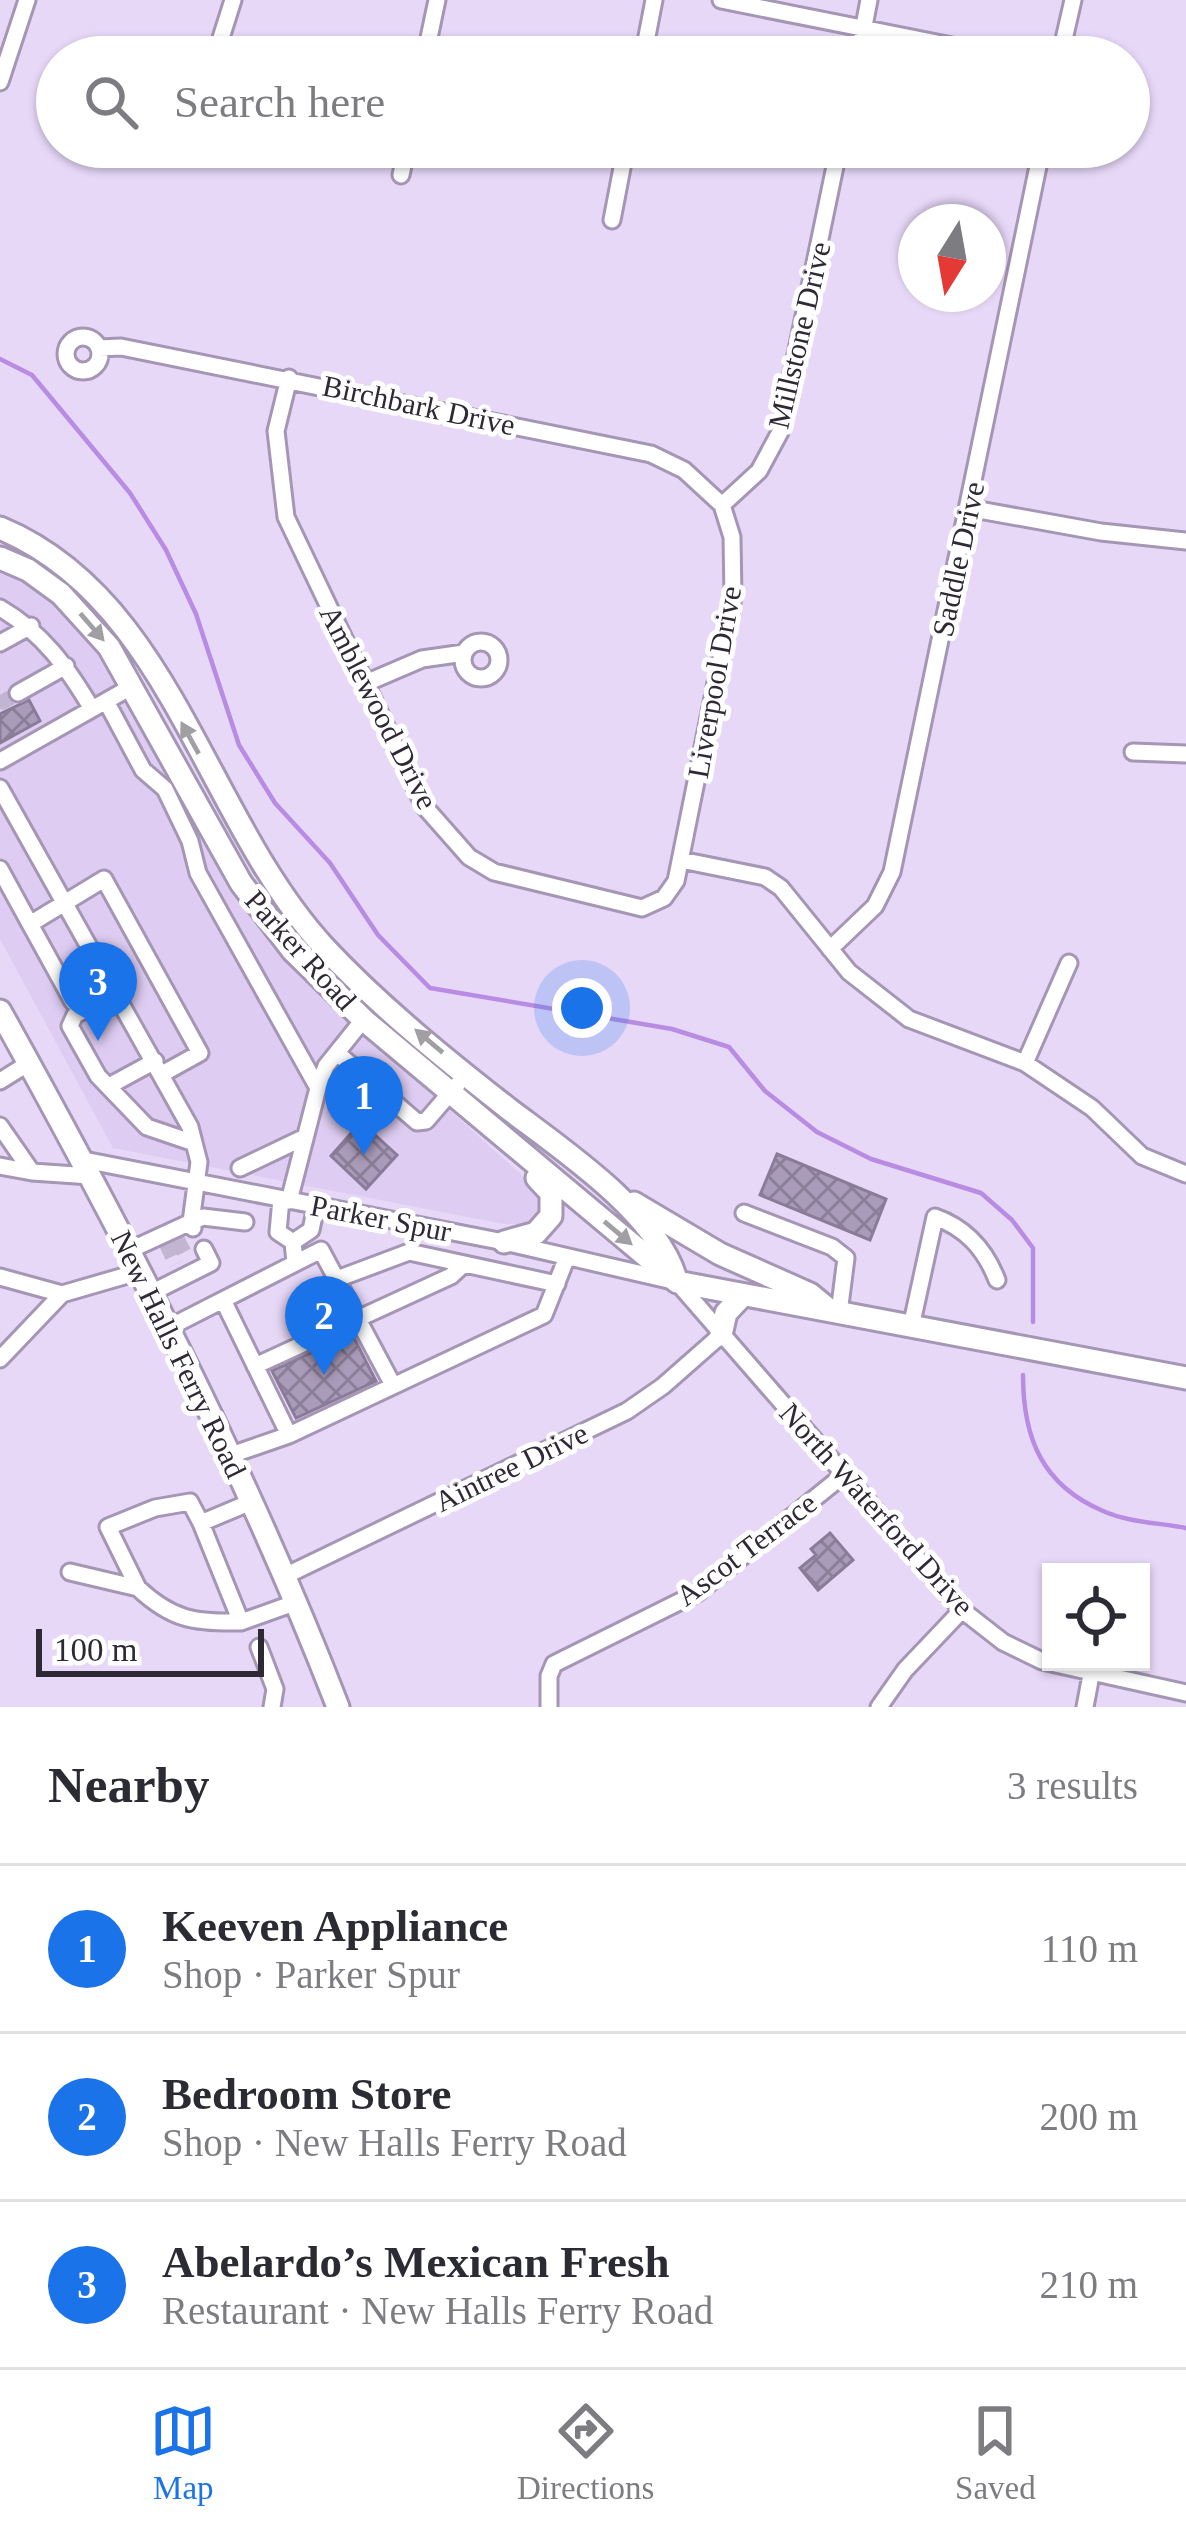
<!DOCTYPE html>
<html lang="en">
<head>
<meta charset="utf-8">
<style>
	:root { --surface:#fff; --page:#f2f2f3; --text:#2b2b33; --muted:#7c7c81; --line:#e1e1e2; --accent:#1a73e8 }
	body { margin:0; font-family:"Times New Roman",serif; background:var(--page); color:var(--text) }
	.controls { position:absolute; right:36px; bottom:36px; display:grid; overflow:hidden; border-radius:0px; box-shadow:0 3px 9px #0004 }
	.controls button { width:108px; height:108px; display:grid; place-items:center; padding:0; border:0; border-bottom:3px solid var(--line); background:var(--surface); color:var(--text); font:60px sans-serif }
	.compass { position:absolute; left:898px; top:204px; width:108px; height:108px; border-radius:50%; background:var(--surface); box-shadow:0 3px 9px #0004; rotate:191deg }
	.scale { position:absolute; left:36px; bottom:30px; width:228px; box-sizing:border-box; padding-left:12px; border:6px solid #2f2935; border-top:0; font-size:33px; line-height:42px; white-space:nowrap; color:#2f2935; -webkit-text-stroke:9px #fff; paint-order:stroke }
	.you { position:absolute; left:582px; top:1008px; width:42px; height:42px; margin:-30px; border:9px solid #fff; border-radius:50%; background:#1a73e8; box-shadow:0 0 0 18px #1a73e833 }
	.badge { display:grid; place-items:center; width:78px; height:78px; border-radius:50%; background:var(--accent); color:#fff; font-size:39px; font-weight:700 }
	.pin { position:absolute; translate:-50% -99px; filter:drop-shadow(0 3px 6px #0008) }
	.pin::after { content:''; position:absolute; top:63px; width:42px; height:36px; background:inherit; clip-path:polygon(0 0,100% 0,50% 100%) }
	.list { margin:0; padding:0; list-style:none }
	h2 { display:flex; justify-content:space-between; align-items:center; height:156px; margin:0; padding:0 48px; font-size:51px }
	h2 small { font-size:39px; font-weight:400; color:var(--muted) }
	.list li { display:grid; grid-template-columns:78px 1fr auto; gap:36px; align-items:center; box-sizing:border-box; height:168px; padding:0 48px; border-top:3px solid var(--line) }
	.list b { display:block; font-size:45px; white-space:nowrap }
	.list p { margin:0; font-size:39px; white-space:nowrap; color:var(--muted) }
	.list em { font-size:39px; font-style:normal; color:var(--muted) }
	.icon { flex:none; width:66px; height:66px; fill:none; stroke:currentColor; stroke-width:2; stroke-linecap:round; stroke-linejoin:round }
	.map { position:relative; flex:none; width:1186px; height:1707px; overflow:hidden }
	.search { position:absolute; background:var(--surface); box-shadow:0 3px 9px #0004; left:36px; right:36px; top:36px; height:132px; display:flex; align-items:center; gap:30px; box-sizing:border-box; padding:0 42px; border-radius:66px; color:var(--muted); font-size:45px }
	.sheet { height:660px; background:var(--surface) }
	nav { display:flex; justify-content:space-around; align-items:center; box-sizing:border-box; height:168px; border-top:3px solid var(--line); background:var(--surface); font-size:33px; color:var(--muted) }
	nav a { display:grid; justify-items:center; gap:6px }
	nav .on { color:var(--accent) }
	.map>svg:first-child { display:block }
	.built { fill:#deccf2 }
	.lines { fill:none; stroke-linecap:round; stroke-linejoin:round }
	.stream { stroke:#b88ce2; stroke-width:4.5 }
	.building { fill:url(#building-cross-hatch); stroke:#8a7c99; stroke-width:3 }
	.minor-tunnel { stroke:#c2b5d1; stroke-width:15; stroke-dasharray:15 8; stroke-linecap:butt }
	.minor-casing { stroke:#a496b4; stroke-width:21 }
	.major-casing { stroke:#a496b4; stroke-width:27 }
	.minor { stroke:#fff; stroke-width:15 }
	.major { stroke:#fff; stroke-width:21 }
	.oneway { fill:#a19fa4 }
	.labels { text-anchor:middle; dominant-baseline:central; stroke-width:10; stroke-linejoin:round; paint-order:stroke }
	.street-label { font-size:30px; fill:#2f2935; stroke:#fff }
</style>
</head>
<body>
<div class="map">
<svg width="1186" height="1707" viewBox="0 0 1186 1707">
	<defs>
		<pattern id="building-cross-hatch" width="8" height="8" patternUnits="userSpaceOnUse" patternTransform="scale(3)"><rect width="8" height="8" fill="#aa9bba"/><path d="M0 0l8 8M0 8l8-8" fill="none" stroke="#8b7e98"/></pattern>
	</defs>
	<rect width="100%" height="100%" fill="#e7d8f8"/>
	<path class="built" d="M0,567L20,575L44,594L96,650L234,893L269,939L313,988L525,1178L537,1192L540,1205L536,1218L525,1224H504L113,1148L0,939Z"/>
	<g class="lines">
		<path class="stream" d="M0,359L32,375L130,493L166,550L196,614L239,745L275,803L330,863L378,935L430,988L672,1029L729,1047L765,1091L817,1132L871,1159L981,1193L1012,1220L1033,1248V1322
			M1023,1375C1023,1438 1042,1485 1103,1511C1127,1522 1160,1523 1186,1528"/>
	</g>
	<path class="building" d="M29,700L40,721L0,743V714Z
		M361,1122L397,1155L366,1189L331,1156Z
		M777,1154L886,1199L870,1240L760,1195Z
		M352,1334L376,1381L296,1418L272,1371Z
		M830,1533L853,1560L818,1590L800,1568L816,1555L811,1549Z"/>
	<g class="lines">
		<path class="minor-tunnel" d="M0,697L3,702L18,693
			M177,1239L187,1258
			M166,1243L176,1264"/>
		<g class="minor-casing">
			<path id="minor" d="M721,0L1007,57
				M215,57L233,0
				M425,57L437,0
				M643,57L654,0
				M858,57L869,0
				M1060,57L1073,0
				M0,82L27,0
				M401,175L407,147
				M612,220L626,147
				M66 354a17 17 0 1 1 34 0a17 17 0 1 1-34 0Z
				M99,348L121,347L651,454L684,470L722,505
				M289,378L276,431L286,517L424,806L469,857L494,872L642,908L664,898L676,881L733,598L732,537L722,505
				M722,505L759,471L780,432L839,147
				M968,508L1101,532L1186,541
				M0,608C43,633 67,667 92,709
				M463 660a18 18 0 1 1 36 0a18 18 0 1 1-36 0Z
				M0,643L31,626
				M366,683L422,659L464,653
				M18,693L66,666
				M106,701L143,770L165,789L190,841L198,873L318,1088L289,1201
				M1133,752L1186,754
				M0,761L131,687
				M0,788L190,1127L199,1162L191,1222L128,1251
				M681,860L765,877L781,888L849,972L909,1019L1025,1063L1092,1108L1142,1156L1186,1174
				M0,869L30,924L104,879L200,1053L162,1074
				M30,924L73,1002
				M830,949L875,906L892,872L1042,147
				M117,993L75,1015L70,1026L98,1076L147,1127L194,1143
				M337,1053L417,1122L426,1121L457,1085
				M1025,1063L1069,963
				M0,1081L29,1063
				M109,1086L155,1061
				M318,1088L326,1066L363,1020
				M0,1126L32,1172L91,1176
				M84,1160L504,1242L677,1282L962,1610L1003,1642L1042,1661L1186,1693
				M0,1166L32,1172
				M240,1168L305,1137
				M281,1199L278,1232L293,1242L295,1263
				M744,1213L832,1247L846,1258L839,1313
				M193,1228L191,1222L203,1217L245,1222
				M293,1242L311,1230L316,1206
				M0,1277L62,1294L138,1272
				M337,1279L409,1252L557,1284
				M149,1294L211,1263L204,1249
				M223,1300L289,1435
				M911,1327L935,1217C966,1228 985,1249 997,1280
				M166,1329L321,1250L393,1385
				M0,1359L62,1294
				M255,1366L451,1276L464,1264
				M228,1456L289,1435L544,1315L567,1257
				M251,1502L201,1523L241,1622L297,1602
				M70,1572L138,1588L108,1527L155,1508L190,1502L201,1523
				M287,1575L627,1411L663,1386L721,1335
				M138,1588C172,1620 195,1623 241,1622
				M259,1647L275,1689L272,1707
				M549,1707V1676L554,1664L697,1593L846,1473
				M879,1707L905,1670L962,1610
				M1085,1707L1091,1675"/>
		</g>
		<g class="major-casing">
			<path id="major" d="M0,528C171,599 205,818 324,947C379,1006 446,1060 510,1110C563,1150 655,1212 675,1276
				M0,558L28,570L61,594L109,647L241,883L293,951L365,1021L677,1282L1186,1378
				M0,1011C124,1234 246,1469 338,1707
				M634,1203L720,1254L810,1294L827,1308
				M504,1242L536,1233L551,1216V1193L537,1178
				M721,1335L726,1313L743,1295"/>
		</g>
		<use href="#minor" class="minor"/>
		<use href="#major" class="major"/>
	</g>
	<defs><path id="oneway-solid" d="M-6-.8H1V-3.2L6.5 0L1 3.2V.8H-6Z" transform="scale(3)"/></defs>
	<g class="oneway">
		<use href="#oneway-solid" transform="translate(92 627) rotate(49)"/>
		<use href="#oneway-solid" transform="translate(190 738) rotate(-119)"/>
		<use href="#oneway-solid" transform="translate(429 1041) rotate(-140)"/>
		<use href="#oneway-solid" transform="translate(618 1233) rotate(40)"/>
	</g>
	<g class="labels">
		<g class="street-label">
			<text transform="translate(799 335) rotate(-77)">Millstone Drive</text>
			<text transform="translate(419 405) rotate(12)">Birchbark Drive</text>
			<text transform="translate(958 559) rotate(-78)">Saddle Drive</text>
			<text transform="translate(714 682) rotate(-80)">Liverpool Drive</text>
			<text transform="translate(379 707) rotate(63)">Amblewood Drive</text>
			<text transform="translate(301 950) rotate(48)">Parker Road</text>
			<text transform="translate(381 1218) rotate(11)">Parker Spur</text>
			<text transform="translate(179 1354) rotate(64)">New Halls Ferry Road</text>
			<text transform="translate(511 1467) rotate(-26)">Aintree Drive</text>
			<text transform="translate(877 1509) rotate(48)">North Waterford Drive</text>
			<text transform="translate(746 1549) rotate(-37)">Ascot Terrace</text>
		</g>
	</g>
</svg>
<div class="controls">
<button><svg class="icon" aria-label="locate" viewBox="0 0 24 24"><circle cx="12" cy="12" r="6"/><path d="M12 2v4M12 18v4M2 12h4M18 12h4"/></svg></button>
</div>
<svg class="compass" viewBox="-18 -18 36 36"><path d="M0-13l5 13h-10z" fill="#e53935"/><path d="M0 13l5-13h-10z" fill="#7c7c81"/></svg>
<div class="scale">100 m</div>
<div class="you"></div>
<div class="pin badge" style="left:364px;top:1155px">1</div>
<div class="pin badge" style="left:324px;top:1375px">2</div>
<div class="pin badge" style="left:98px;top:1041px">3</div>
<div class="search"><svg class="icon" aria-label="search" viewBox="0 0 24 24"><circle cx="10" cy="10" r="6"/><path d="M15 15l6 6"/></svg>Search here</div>
</div>
<section class="sheet">
<h2>Nearby<small>3 results</small></h2>
<ul class="list">
<li><span class="badge">1</span><div><b>Keeven Appliance</b><p>Shop · Parker Spur</p></div><em>110 m</em></li>
<li><span class="badge">2</span><div><b>Bedroom Store</b><p>Shop · New Halls Ferry Road</p></div><em>200 m</em></li>
<li><span class="badge">3</span><div><b>Abelardo’s Mexican Fresh</b><p>Restaurant · New Halls Ferry Road</p></div><em>210 m</em></li>
</ul>
</section>
<nav>
<a class="on"><svg class="icon" aria-label="map" viewBox="0 0 24 24"><path d="M3 6l6-2 6 2 6-2v14l-6 2-6-2-6 2zM9 4v14M15 6v14"/></svg>Map</a>
<a><svg class="icon" aria-label="directions" viewBox="0 0 24 24"><path d="M12 3l9 9-9 9-9-9zM9 14v-3h6M13 9l2 2-2 2"/></svg>Directions</a>
<a><svg class="icon" aria-label="saved" viewBox="0 0 24 24"><path d="M7 4h10v16l-5-4-5 4z"/></svg>Saved</a>
</nav>
</body>
</html>
